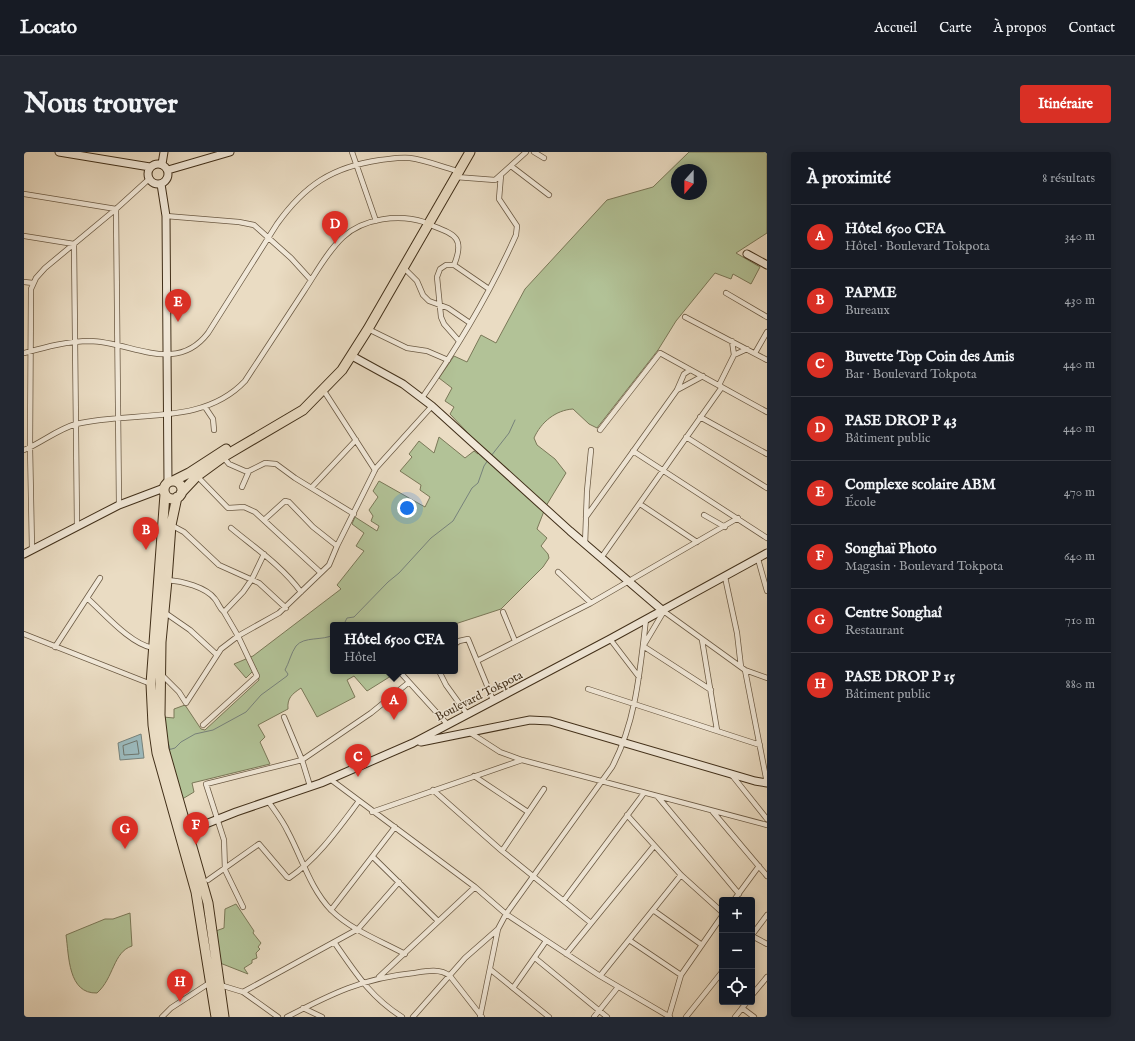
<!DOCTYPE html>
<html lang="fr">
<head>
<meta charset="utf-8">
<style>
	:root { --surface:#171b24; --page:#242831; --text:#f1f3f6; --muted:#9ea1a6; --line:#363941; --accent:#d93025 }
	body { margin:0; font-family:"IM FELL English",serif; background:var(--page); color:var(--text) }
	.controls { position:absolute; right:12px; bottom:12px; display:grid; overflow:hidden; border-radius:4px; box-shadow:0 2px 10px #0003 }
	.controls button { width:36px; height:36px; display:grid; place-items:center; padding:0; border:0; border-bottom:1px solid var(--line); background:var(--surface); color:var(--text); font:20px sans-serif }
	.compass { position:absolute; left:647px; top:12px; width:36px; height:36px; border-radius:50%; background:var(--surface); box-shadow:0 2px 10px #0003; rotate:201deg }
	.you { position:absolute; left:383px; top:356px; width:14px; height:14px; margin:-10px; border:3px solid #fff; border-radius:50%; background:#1a73e8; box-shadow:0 0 0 6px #1a73e833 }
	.badge { display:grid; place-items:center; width:26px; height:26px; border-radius:50%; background:var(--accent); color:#fff; font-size:13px; font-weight:700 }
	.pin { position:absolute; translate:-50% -33px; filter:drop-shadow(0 1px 2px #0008) }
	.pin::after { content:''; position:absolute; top:21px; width:14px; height:12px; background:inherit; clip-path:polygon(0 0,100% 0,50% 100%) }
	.popup { position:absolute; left:306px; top:470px; width:128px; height:52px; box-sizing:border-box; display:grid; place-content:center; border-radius:4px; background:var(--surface); filter:drop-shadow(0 1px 3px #0005); font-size:13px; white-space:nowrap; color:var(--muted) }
	.popup b { font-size:15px; color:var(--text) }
	.popup::after { content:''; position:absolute; left:50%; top:100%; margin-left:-8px; border:8px solid transparent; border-top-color:var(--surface) }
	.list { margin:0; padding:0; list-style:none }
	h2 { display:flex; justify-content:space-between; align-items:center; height:52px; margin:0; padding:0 16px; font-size:17px }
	h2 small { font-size:13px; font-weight:400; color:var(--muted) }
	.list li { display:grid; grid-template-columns:26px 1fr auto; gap:12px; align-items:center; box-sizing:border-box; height:64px; padding:0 16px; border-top:1px solid var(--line) }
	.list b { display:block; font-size:15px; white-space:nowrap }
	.list p { margin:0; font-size:13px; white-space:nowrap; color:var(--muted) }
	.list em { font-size:13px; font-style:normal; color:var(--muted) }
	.icon { flex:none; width:22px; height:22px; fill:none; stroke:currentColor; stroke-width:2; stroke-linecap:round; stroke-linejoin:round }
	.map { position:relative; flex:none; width:743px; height:865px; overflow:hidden; border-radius:4px }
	header { display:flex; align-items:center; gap:24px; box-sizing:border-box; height:56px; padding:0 20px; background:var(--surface); border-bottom:1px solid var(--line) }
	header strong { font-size:19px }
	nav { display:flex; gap:22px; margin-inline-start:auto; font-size:14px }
	.intro { display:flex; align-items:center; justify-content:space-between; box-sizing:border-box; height:96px; padding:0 24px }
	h1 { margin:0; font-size:28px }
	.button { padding:10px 18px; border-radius:4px; background:var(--accent); color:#fff; font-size:14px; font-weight:700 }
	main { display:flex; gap:24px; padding:0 24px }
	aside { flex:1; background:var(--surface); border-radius:4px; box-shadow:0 2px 10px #0003 }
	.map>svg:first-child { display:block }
	.green { fill:#b2c297; stroke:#7a7858; fill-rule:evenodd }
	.water { fill:#9bb9bc; stroke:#77827b }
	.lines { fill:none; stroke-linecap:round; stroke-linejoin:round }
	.shore { stroke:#6e746a; stroke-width:1 }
	.stream { stroke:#77827b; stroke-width:1 }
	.street-casing { stroke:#6b5a44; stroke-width:6 }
	.secondary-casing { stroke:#412f19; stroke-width:9 }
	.highway-casing { stroke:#412f19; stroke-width:11 }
	.street { stroke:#f1e8d8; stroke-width:4.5 }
	.secondary { stroke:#f1e8d8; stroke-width:7 }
	.highway { stroke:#eadcc3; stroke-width:9 }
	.labels { text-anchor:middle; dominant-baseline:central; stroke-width:3; stroke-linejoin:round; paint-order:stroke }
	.street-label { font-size:12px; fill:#412f19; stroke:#f1e8d8 }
</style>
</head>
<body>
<header>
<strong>Locato</strong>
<nav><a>Accueil</a><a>Carte</a><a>À propos</a><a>Contact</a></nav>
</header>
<div class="intro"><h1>Nous trouver</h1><a class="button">Itinéraire</a></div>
<main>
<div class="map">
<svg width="743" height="865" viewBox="0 0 743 865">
	<rect width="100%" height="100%" fill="#eadcc3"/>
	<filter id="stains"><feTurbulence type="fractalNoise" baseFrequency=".005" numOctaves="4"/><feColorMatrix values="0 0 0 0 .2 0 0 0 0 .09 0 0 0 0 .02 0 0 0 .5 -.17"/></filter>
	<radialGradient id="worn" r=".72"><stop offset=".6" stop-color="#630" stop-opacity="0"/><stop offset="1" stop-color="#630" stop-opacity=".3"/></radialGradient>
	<path class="green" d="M665,0H743V81L712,101L736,115L727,132L709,122L707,127L691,121L652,169L634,198L573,276L565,272L549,257C532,258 517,270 510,286L513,293L531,307L542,321L522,354L513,377L523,386L517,394L524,402L525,406L519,415L477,457L428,473H309V519H362L367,524L343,539L330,524L323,528L331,545L293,565L277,536C268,542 263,546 264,557L234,573L241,585L236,590L246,612L168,631L170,640L155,649L139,565L150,566V557L161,553L177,577L181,578L235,528L232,516L222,526L210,512L229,504L317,437L313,433L340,399L332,394L340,381L328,372L331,365L353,379L355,374L347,369L349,364L345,358L354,345L349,339L355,329L401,355L406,345L396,338L397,333L376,319L388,305L385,302L395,289L410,301L415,285L441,306L450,299L454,302L459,297L426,262L430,255L421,249L428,236L415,226L430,204L443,210L457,183L472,191L501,137L583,48L629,35ZM653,18H677V42H653Z
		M212,752L230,779L229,781L237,791L234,795L236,797L232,801L233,806L228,808V811L220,816L224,822L196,811L189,780L200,776L201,757Z
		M106,761L108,794C89,800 90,826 73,841C44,842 45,804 42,783L81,767H89Z"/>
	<path class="water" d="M117,582L120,606L96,608L94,591Z"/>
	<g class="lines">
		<path class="shore" d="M113,589L115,602L100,603L99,594Z"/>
		<path class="stream" d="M467,304L485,281L491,268
			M324,473L321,470L323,466L330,465L364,430L375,421L407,386L429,369L448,336L454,331L460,314L464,308
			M144,590L146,597
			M144,598L151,596L157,590L171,582L189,578L222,560L237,543L263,524L264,522L261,518C265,511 267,501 272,494C280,484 299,489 309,483"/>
		<g class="street-casing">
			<path id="street" d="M328,0L352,69
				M510,0L520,6
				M487,14L525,43
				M432,25L471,28L502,0
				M0,42L92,57L95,353
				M142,64L215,70L230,73L267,106L287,128
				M404,72C429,82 442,84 430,113
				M0,84L50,92L53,374
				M380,116L393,129L399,143L405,149L424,156L446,171
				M0,130L9,131
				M702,141L743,165
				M661,165L743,208
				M344,177L383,196L403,199L424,208
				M435,189L420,172L417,165L413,125L416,117L422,113H430L465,137
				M0,201C22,195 44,189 66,189C108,190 152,223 184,181L253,72C281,33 308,15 356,8C366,7 376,5 386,6C401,8 416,14 430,18
				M731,201L743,180
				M710,203L723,197
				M695,233L710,203L708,189
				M653,238L679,224
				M300,239L351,318
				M398,246C434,195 466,141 492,83L493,74L475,47L477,23
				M181,255L189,267L190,278
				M676,265L743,302
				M576,278L636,201L743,260
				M662,285L743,336
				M0,298C17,291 34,277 52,272C108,258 178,275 221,229C241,199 260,169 280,139C292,121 303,100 319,85C340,66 375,62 400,70
				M609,299L743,386
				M199,305L205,312L221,319H225L241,311L252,312L271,326L330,362
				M173,324L204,356L220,355L231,360L296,420
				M218,335L225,319
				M288,335L332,288
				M616,352L673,390
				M680,363L701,375
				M562,365L653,238L660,222L666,218
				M240,368L261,349L265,350L289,375L313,394
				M147,373L160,380L195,413L235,431L262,456
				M207,376C231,396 258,414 277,440
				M561,393L563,339L567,298
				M8,397L6,295L7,137L12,126L21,116L92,57L125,27
				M577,406L698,235
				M734,407L743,439
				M534,420L567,451
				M701,425L713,481L717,515
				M143,428C158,429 182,435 191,447C195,452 195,456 200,460
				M63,446C80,461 106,492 129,496
				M638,458L721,518L743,526
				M140,460L166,478L192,502
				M479,460L491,489
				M0,482L127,532
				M586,487L615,525
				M678,488L693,578
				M621,491L640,459
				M431,492L435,489L444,487L469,548
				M619,494L687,538
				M31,495L76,426
				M453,509L567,451L714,366
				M721,518L743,631
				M375,519L424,573
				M415,519L422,533L443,562
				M137,522L155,540L162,551L197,497L214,484L255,461L305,413L313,394L352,316L408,254
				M564,537L736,593
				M260,565L278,608L286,634
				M179,573L233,524L214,484L200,460L219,440L228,427L240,402
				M445,580L476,600L498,608L743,673
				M707,622L743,667
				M450,624L504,660
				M306,627L451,735L482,762L576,824L646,865
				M409,638L478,699L567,771
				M634,645L715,742
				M244,649C251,659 259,669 264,680C278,706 286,736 307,758C327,778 357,789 381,802
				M348,660L498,608
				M689,660L743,724
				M603,663L657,723L698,760
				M478,699L520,637
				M349,705L414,769
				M184,728L235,692L263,725L265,726C294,706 314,677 335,649
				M540,748L620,641
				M710,748L735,714
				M219,755L201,718L200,688L182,632L278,608L347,561L384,531
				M307,758L371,675
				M629,758L678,793
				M728,783L743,763
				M728,784L743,792
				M605,788L657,823
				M310,790C331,820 346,845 378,865
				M542,802L630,694
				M511,806L583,865
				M467,818L525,865
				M576,824L657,723
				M355,825L451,735
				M196,833L219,840L254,865
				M489,836L522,789
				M219,840L334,777L375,730
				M728,843L743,825
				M279,856L298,865
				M718,856L730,865
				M645,864L657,823L698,764
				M138,865L147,856L187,830
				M263,865C307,842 339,826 390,821C402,819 416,816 426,824L458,865
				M389,865L441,806L474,777L482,762L588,615C612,570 616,518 622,467
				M456,865L474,777
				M570,865L594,835
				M662,865L698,820
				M711,865L723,850"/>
		</g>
		<g class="secondary-casing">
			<path id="secondary" d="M35,0L126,15
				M124 22a10 10 0 1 1 20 0a10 10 0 1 1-20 0Z
				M138,12L140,0
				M144,18L206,0
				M137,32L142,64L144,330
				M723,102L743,113
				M328,204L379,232L408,254L546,379L638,458
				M0,402L95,353L140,336
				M397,590L506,568L526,569L731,629L743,631
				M164,679L212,660L297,631L389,591L586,487L743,401"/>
		</g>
		<g class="highway-casing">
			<path id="highway" d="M149,329L165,321L202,297
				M140 338a9 9 0 1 1 18 0a9 9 0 1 1-18 0Z
				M157,341L173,324L199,305L279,258L318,218L344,177L446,0
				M141,342L127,532L129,573L133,601L172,740L192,865
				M153,345L147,373L143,428L137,490L136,563L140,597L184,751L200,865"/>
		</g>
		<use href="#street" class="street"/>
		<use href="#secondary" class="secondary"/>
		<use href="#highway" class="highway"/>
	</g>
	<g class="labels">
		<g class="street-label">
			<text transform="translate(455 544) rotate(-27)">Boulevard Tokpota</text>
		</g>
	</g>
	<rect width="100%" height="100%" filter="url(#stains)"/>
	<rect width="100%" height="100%" fill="url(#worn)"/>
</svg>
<div class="controls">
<button>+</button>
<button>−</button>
<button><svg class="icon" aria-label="locate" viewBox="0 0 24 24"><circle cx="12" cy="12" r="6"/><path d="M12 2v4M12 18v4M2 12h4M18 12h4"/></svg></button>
</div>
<svg class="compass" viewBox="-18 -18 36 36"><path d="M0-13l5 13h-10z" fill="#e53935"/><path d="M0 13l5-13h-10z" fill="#9ea1a6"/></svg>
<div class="you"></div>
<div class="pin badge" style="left:370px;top:568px">A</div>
<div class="popup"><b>Hôtel 6500 CFA</b>Hôtel</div>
<div class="pin badge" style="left:122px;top:398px">B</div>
<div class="pin badge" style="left:334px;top:625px">C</div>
<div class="pin badge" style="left:311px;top:92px">D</div>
<div class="pin badge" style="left:154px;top:170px">E</div>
<div class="pin badge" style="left:172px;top:693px">F</div>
<div class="pin badge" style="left:101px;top:697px">G</div>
<div class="pin badge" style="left:156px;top:850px">H</div>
</div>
<aside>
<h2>À proximité<small>8 résultats</small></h2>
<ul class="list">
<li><span class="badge">A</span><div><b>Hôtel 6500 CFA</b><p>Hôtel · Boulevard Tokpota</p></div><em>340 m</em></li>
<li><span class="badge">B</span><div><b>PAPME</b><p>Bureaux</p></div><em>430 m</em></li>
<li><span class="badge">C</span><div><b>Buvette Top Coin des Amis</b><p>Bar · Boulevard Tokpota</p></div><em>440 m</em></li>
<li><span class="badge">D</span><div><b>PASE DROP P 43</b><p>Bâtiment public</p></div><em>440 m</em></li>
<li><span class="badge">E</span><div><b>Complexe scolaire ABM</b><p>École</p></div><em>470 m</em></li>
<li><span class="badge">F</span><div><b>Songhaï Photo</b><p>Magasin · Boulevard Tokpota</p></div><em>640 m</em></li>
<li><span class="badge">G</span><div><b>Centre Songhaî</b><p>Restaurant</p></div><em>710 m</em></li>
<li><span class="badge">H</span><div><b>PASE DROP P 15</b><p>Bâtiment public</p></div><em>880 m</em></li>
</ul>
</aside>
</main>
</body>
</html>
